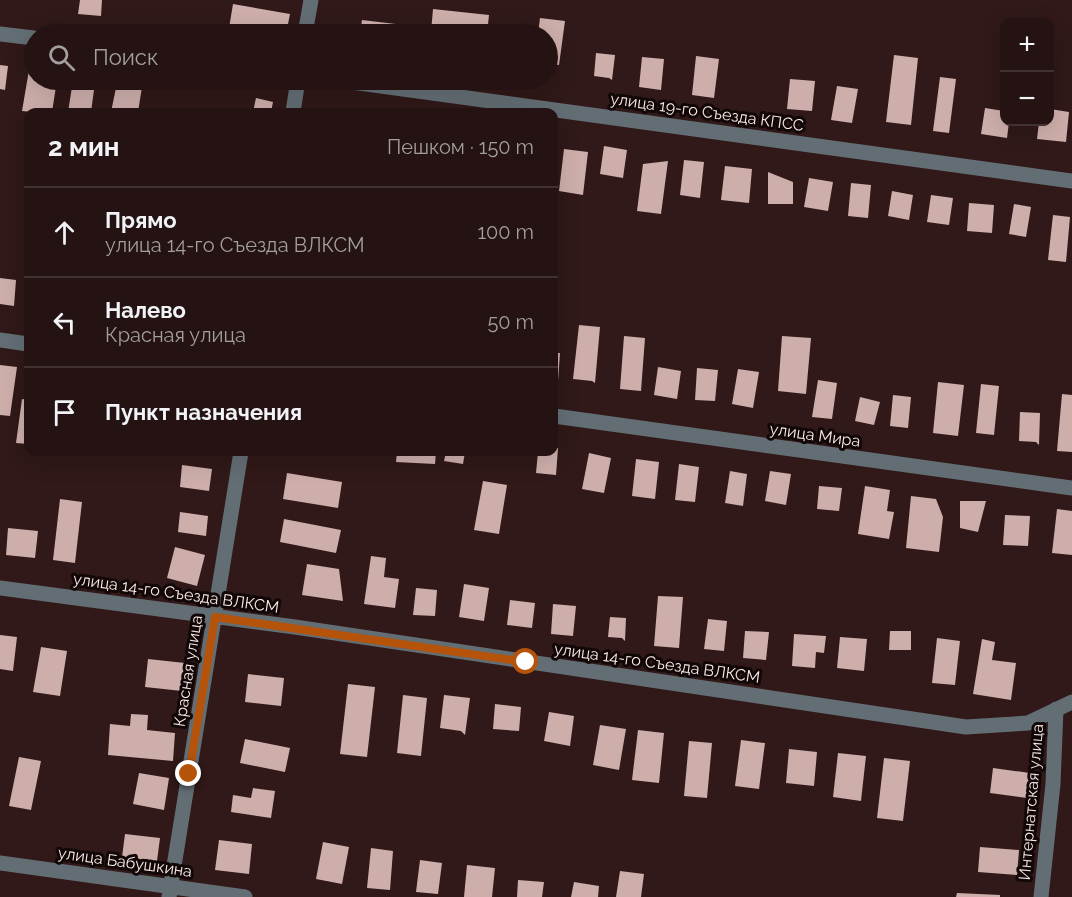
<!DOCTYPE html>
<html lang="ru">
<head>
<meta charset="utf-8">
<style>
	:root { --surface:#241312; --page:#302020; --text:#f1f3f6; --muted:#a39e9f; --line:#413232 }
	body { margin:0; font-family:Raleway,sans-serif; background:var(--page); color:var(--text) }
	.controls { position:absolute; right:18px; top:18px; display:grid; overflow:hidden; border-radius:12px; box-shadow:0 6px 24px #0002 }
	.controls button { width:54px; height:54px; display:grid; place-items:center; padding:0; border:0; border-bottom:2px solid var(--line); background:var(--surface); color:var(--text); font:30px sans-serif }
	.stop { position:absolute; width:18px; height:18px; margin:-14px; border:4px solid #b45309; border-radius:50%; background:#fff }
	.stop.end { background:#b45309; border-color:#fff; box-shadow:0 2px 6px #0008 }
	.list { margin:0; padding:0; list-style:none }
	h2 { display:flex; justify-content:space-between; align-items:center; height:78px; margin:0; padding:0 24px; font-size:26px }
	h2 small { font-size:20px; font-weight:400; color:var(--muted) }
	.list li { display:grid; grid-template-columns:39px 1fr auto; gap:18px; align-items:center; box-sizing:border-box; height:90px; padding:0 24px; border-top:2px solid var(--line) }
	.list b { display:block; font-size:22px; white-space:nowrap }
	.list p { margin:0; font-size:20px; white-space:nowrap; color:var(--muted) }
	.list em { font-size:20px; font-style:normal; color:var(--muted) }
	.icon { flex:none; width:33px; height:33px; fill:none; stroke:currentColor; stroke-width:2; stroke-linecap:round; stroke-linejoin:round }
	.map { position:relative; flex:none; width:1072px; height:897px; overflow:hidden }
	.search { position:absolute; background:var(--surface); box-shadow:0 6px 24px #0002; left:24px; top:24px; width:534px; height:66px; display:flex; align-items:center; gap:15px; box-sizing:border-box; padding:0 21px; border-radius:33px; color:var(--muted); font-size:22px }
	.panel { position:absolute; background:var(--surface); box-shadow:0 6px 24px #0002; left:24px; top:108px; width:534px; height:348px; border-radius:12px }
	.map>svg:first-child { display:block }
	.building { fill:#cdaeab }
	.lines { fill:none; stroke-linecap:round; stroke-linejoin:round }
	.minor { stroke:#636e74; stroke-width:15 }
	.route { stroke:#b45309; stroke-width:8 }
	.labels { text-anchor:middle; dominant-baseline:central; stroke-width:6; stroke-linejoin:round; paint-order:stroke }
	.street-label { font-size:16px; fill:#fbeae9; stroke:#110707 }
</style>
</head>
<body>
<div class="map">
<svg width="1072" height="897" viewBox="0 0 1072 897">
	<rect width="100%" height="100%" fill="#301918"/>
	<path class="building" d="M80,0H102L101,16L78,14Z
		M233,4L290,14L286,34H228Z
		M433,9L489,15L487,34H459L431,32Z
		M540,18L565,21L559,65L548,63V34H538Z
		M362,20L404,25L403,34H360Z
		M596,53L615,55L612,80L609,78L594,76Z
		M894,55L918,58L911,125L886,122Z
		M696,56L719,59L714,98L692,95Z
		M642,57L664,59L661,90L639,87Z
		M0,65L8,66L5,90L0,89Z
		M29,70L34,71V80H57L52,112H33L22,111Z
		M940,77L956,79L949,133L933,131Z
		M790,79L815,81L812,111L787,109Z
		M117,83L142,87L138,112H111Z
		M837,86L858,89L852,123L831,120Z
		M72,87L94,90L91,112H68Z
		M256,98L273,102L271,112H253Z
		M985,108L1004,111V122H1009L1007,138L981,134Z
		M1050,109L1069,112L1066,142L1037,139L1039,122H1050Z
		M604,146L627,150L623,178L600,174Z
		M564,149L588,152L583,195L559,191Z
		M684,160L704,162L700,198L680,195Z
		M668,161L661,214L637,211L643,164Z
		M725,166L752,169L749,203L721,200Z
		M768,172L793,182V204H768Z
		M809,178L833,182L828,211L804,207Z
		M851,183L871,185L868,218L848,216Z
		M892,191L913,195L909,220L888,216Z
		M931,195L953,198L949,225L927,222Z
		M969,203L994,205L992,233L967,231Z
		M1014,204L1031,207L1026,237L1009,234Z
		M1053,215L1070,217L1066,262L1048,260Z
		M0,278L16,280L14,306L0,304Z
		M579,325L600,327L595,383L592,381L573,379Z
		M624,336L645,338L641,391L620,389Z
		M782,336L811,338L806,394L778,391Z
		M554,353H560L558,381L554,380Z
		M0,365L17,367L10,416L0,415Z
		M658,367L681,371L677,399L654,395Z
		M697,368L718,370L715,401L695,400Z
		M738,369L759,372L753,408L732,404Z
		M818,380L837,383L832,419L812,417Z
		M938,382L964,385L958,436L933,433Z
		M981,384L999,386L994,435L976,433Z
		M1062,394L1072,395V452L1057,451Z
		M893,395L911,397L908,428L890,426Z
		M860,397L880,402L874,425L855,421Z
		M22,399L28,400V444L16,443Z
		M1020,412L1040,413L1039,445L1036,442L1019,441Z
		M554,448H558L556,475L536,473L538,452H554Z
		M397,452H436L435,464L396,462Z
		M446,452H465L463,464L444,461Z
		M589,453L611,458L604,493L582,489Z
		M636,459L659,462L655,499L632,496Z
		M679,464L699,467L695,502L675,500Z
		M182,465L212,469L209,491L180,487Z
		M730,471L747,474L743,506L725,503Z
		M770,471L791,474L786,505L765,501Z
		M287,473L342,482L338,508L283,499Z
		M483,481L507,485L499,534L474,530Z
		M819,486L842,488L839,511L817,509Z
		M865,486L890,490L887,511L894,512L889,539L858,534Z
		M911,496L936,499L943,517L939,552L906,548Z
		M60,499L82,502L75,563L53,560Z
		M960,501H986L978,532L960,528Z
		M1057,509L1072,511V555L1052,553Z
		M180,512L208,516L206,536L178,532Z
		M1005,515L1030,516L1028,546L1003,545Z
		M284,519L341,530L336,553L280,542Z
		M8,528L38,531L35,558L6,555Z
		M175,547L205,555L197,586L167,578Z
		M371,556L386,558L384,577L399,579L395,608L364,604Z
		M307,564L339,569L343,601L302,595Z
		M464,584L489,588L484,621L459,617Z
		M416,588L437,590L435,616L413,615Z
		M658,596L683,597L679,648L654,646Z
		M510,600L535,603L532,628L507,625Z
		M553,604L576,606L573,636L551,634Z
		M610,617L626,618L625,641L622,638L608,637Z
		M708,619L727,621L724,651L704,649Z
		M745,631L769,632L766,660L743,658Z
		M890,631H911V650H889Z
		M794,634L826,636L824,653L816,652L815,668L792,666Z
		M0,635L17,637L13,671L0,669Z
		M840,637L867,639L864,671L837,668Z
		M937,638L960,641L955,685L932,683Z
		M982,639L995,642L992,660L1016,663L1011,700L973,694Z
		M41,647L67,651L60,696L33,692Z
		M148,659L185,663L182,691L145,687Z
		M248,674L284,678L281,706L245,702Z
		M348,684L375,687L367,757L340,754Z
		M403,695L427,698L421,756L397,753Z
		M444,695L470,698L465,735L461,731L440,728Z
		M495,704L521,707L519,731L493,729Z
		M549,712L574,716L570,746L544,741Z
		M131,714L148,715L147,730L175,733L173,761L108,755L110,724L130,726Z
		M600,725L626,729L619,770L593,765Z
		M638,730L664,733L659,783L632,780Z
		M245,739L290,748L285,772L240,763Z
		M741,740L765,743L759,789L735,786Z
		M689,741L712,743L707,798L684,796Z
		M789,749L817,752L814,786L786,783Z
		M838,753L866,756L861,801L833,797Z
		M19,757L41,761L31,810L9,806Z
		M884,758L910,761L903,821L877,818Z
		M993,768L1030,773L1027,798L990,793Z
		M139,773L169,778L164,810L133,804Z
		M253,788L275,791L271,818L231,812L233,795L251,798Z
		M125,834L160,838L157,861L122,857Z
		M219,840L252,844L249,874L215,870Z
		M323,842L349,847L342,884L316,879Z
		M980,847L1019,850L1017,875L978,872Z
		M371,848L393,851L390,890L367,888Z
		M420,860L442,863L438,894L416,892Z
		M467,865L495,868L492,897H464Z
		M620,871L644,874L641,897H616Z
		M518,880L544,882L542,897H517Z
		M574,882L599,886L598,897H571Z
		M957,893L1000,895V897H956Z"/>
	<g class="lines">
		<path class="minor" d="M0,34L34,38
			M305,34L311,0
			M337,80L1072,181
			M293,112L298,80
			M0,340L28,344
			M554,416L1072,488
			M0,588L295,627L966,727L1028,723L1072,702
			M0,863L245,897
			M169,897L241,452
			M1041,897L1053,784L1056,709"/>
	</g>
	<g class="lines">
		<path class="route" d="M189,774L215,617L526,662"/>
	</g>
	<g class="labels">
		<g class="street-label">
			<text transform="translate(707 112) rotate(8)">улица 19-го Съезда КПСС</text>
			<text transform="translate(815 435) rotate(8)">улица Мира</text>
			<text transform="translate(176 593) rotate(8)">улица 14-го Съезда ВЛКСМ</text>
			<text transform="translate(657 663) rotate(8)">улица 14-го Съезда ВЛКСМ</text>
			<text transform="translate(188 671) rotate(-81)">Красная улица</text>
			<text transform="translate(1031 802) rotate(-85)">Интернатская улица</text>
			<text transform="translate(125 862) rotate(8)">улица Бабушкина</text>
		</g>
	</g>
</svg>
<div class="controls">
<button>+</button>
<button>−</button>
</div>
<div class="stop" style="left:526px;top:662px"></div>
<div class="stop end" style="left:189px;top:774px"></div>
<div class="search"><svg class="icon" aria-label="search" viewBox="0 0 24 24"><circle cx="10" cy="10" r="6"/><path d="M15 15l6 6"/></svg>Поиск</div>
<section class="panel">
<h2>2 мин<small>Пешком · 150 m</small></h2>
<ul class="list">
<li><svg class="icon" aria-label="ahead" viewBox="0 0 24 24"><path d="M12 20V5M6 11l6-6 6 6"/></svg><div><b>Прямо</b><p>улица 14-го Съезда ВЛКСМ</p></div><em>100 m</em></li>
<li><svg class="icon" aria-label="left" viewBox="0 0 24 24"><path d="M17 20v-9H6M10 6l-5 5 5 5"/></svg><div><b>Налево</b><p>Красная улица</p></div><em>50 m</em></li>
<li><svg class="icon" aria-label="arrive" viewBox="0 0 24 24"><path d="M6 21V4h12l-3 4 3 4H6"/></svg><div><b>Пункт назначения</b></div></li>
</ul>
</section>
</div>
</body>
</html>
